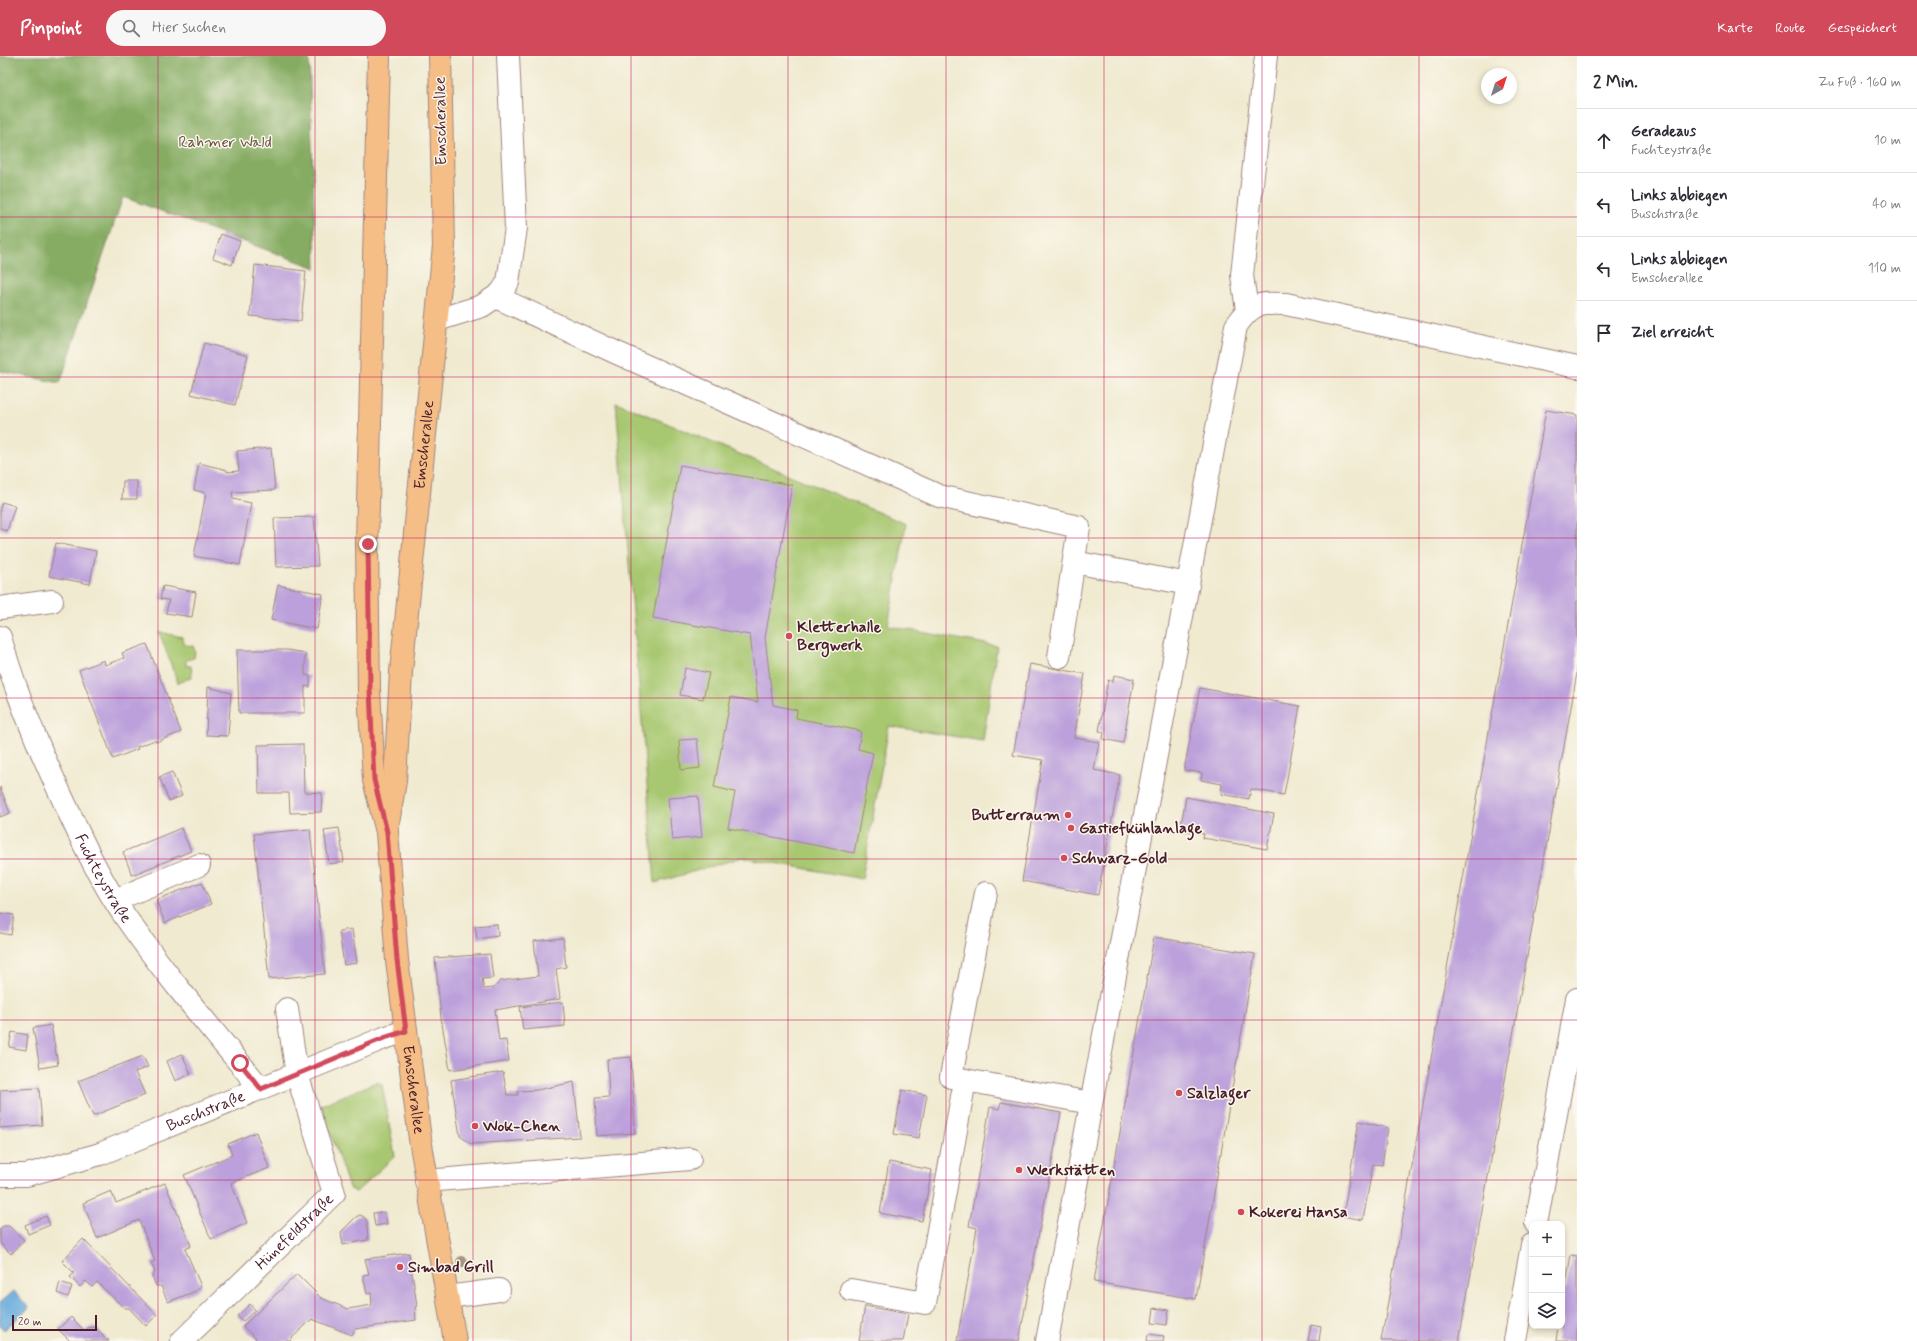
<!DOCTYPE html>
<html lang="de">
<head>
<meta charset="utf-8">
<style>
	:root { --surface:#fff; --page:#f7f7f7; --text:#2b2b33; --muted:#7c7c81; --line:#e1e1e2; --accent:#d1495b }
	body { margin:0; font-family:Mynerve,sans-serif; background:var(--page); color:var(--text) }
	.controls { position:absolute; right:12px; bottom:12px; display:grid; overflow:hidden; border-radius:8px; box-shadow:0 2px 6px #0003 }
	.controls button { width:36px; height:36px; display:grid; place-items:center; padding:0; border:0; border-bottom:1px solid var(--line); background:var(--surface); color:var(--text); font:20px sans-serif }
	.compass { position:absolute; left:1481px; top:12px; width:36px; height:36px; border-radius:50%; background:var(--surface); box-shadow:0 2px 6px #0003; rotate:39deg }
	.scale { position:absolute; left:12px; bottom:10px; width:85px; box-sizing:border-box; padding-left:4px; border:2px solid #4a1f2b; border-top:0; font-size:11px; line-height:14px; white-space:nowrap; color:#4a1f2b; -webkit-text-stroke:3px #fbf7ec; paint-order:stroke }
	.stop { position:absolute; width:12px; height:12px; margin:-9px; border:3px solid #d1495b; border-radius:50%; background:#fff }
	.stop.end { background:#d1495b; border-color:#fff; box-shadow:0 1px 4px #0008 }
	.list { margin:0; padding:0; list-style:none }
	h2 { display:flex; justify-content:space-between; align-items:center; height:52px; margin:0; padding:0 16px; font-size:17px }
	h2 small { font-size:13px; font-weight:400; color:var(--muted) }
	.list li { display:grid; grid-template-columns:26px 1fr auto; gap:12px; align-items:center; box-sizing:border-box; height:64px; padding:0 16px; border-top:1px solid var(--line) }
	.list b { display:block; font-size:15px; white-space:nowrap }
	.list p { margin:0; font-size:13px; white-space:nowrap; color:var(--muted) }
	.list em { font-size:13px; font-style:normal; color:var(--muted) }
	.icon { flex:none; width:22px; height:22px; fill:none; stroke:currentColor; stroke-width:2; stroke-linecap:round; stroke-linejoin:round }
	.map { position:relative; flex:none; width:1577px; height:1285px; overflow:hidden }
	header { display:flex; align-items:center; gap:24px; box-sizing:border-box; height:56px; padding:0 20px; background:var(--accent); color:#fff }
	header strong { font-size:19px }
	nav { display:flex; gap:22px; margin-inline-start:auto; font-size:14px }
	.search { width:280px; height:36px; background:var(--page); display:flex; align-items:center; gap:10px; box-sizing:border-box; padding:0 14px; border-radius:22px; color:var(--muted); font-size:15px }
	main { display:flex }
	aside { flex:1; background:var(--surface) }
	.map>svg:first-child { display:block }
	.green { fill:#a7c76f; stroke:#78734d }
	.forest { fill:#85ac62; stroke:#686646 }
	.water { fill:#67acdc; stroke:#586684 }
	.building { fill:#bca0db }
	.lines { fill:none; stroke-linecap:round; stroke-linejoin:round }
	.minor-casing { stroke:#9d847e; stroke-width:24 }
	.major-casing { stroke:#9d847e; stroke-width:24 }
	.minor { stroke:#fff; stroke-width:22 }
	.major { stroke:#f6be87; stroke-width:22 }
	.tree { fill:#a49680 }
	.route { stroke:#d1495b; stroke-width:5 }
	.grid { fill:none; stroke:#c2185b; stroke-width:1; stroke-opacity:0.55 }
	.poi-dot { fill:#d1495b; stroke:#fbf7ec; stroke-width:1.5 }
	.labels { text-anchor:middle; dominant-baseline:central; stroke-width:3; stroke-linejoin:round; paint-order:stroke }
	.street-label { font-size:16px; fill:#4a1f2b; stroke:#fbf7ec }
	.park-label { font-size:16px; fill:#66513f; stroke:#fbf7ec }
	.poi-label { font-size:16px; font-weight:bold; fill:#4a1f2b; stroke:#fbf7ec; text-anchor:start }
</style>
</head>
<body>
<header>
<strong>Pinpoint</strong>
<div class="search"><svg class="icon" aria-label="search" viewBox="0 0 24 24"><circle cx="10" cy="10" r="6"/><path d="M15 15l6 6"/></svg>Hier suchen</div>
<nav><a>Karte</a><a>Route</a><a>Gespeichert</a></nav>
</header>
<main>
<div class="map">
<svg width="1577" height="1285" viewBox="0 0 1577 1285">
	<rect width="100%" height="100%" fill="#fbf7ec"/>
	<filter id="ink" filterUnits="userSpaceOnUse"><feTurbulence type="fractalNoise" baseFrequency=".025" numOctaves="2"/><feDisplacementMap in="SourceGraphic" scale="8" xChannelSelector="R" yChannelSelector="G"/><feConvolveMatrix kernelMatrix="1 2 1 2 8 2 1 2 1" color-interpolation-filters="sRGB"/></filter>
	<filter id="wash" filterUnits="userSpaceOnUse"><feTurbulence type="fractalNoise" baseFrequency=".012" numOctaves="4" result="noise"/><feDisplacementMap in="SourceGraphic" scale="16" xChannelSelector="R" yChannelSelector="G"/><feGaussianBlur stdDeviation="0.9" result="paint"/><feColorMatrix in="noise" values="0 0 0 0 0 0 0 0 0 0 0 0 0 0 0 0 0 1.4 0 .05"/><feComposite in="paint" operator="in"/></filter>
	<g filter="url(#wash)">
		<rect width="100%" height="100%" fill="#f0ead0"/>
		<path class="green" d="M616,346L906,468L888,570L997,590L983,685L889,670L862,823L743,801L655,827Z
			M159,576L182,581L185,589L193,590L195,595L194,602L186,604V610H191L192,621L178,627Z
			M377,1026L382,1029L395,1100L356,1136L349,1132L321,1049Z"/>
		<path class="forest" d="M0,0H309L316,212L123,141L60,327L0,315Z"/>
		<path class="water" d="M14,1235L29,1252L4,1274L0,1270V1247Z"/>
		<g id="blocks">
			<path class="building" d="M221,178L240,185L232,209L213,202Z
				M255,209L306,215L301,265L250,260Z
				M204,287L248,299L235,349L191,338Z
				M1546,354L1577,359V617L1459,1285H1381Z
				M271,392L275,434L232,436L233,443L251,447L240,509L194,500L206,437L194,434L199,407L227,414V416L239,415L237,395Z
				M680,409L792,429L765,582L773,649L797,654L796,662L861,675L858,693L873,697L854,797L728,772L735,736L714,731L731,641L758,646L750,579L653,562Z
				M123,425H137V443H122Z
				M2,446L15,450L7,475L0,473V452Z
				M314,461L318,510L276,511L274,462Z
				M56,487L96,495L90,528L49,520Z
				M278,529L323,538L317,573L271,564Z
				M163,530L196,536L192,561L166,557L169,544L160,543Z
				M147,588L181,676L156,686L155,684L137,691L138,693L113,703L79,614L104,604L105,609L124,602L122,597Z
				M237,594H287L305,597V619L310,620V631L305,630V657H239Z
				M1030,608L1085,618L1074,682L1099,686L1094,714L1120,719L1098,839L1022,825L1043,704L1013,699Z
				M685,612L709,617L703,643L680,639Z
				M1114,619L1134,623L1123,687L1103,683L1104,676L1099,675L1108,624L1113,626Z
				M208,631L231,637L228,680L206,679Z
				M1200,632L1300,650L1284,739L1251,733L1249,743L1221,738L1222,728L1201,724L1202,717L1184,714Z
				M697,683L700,712L681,714L679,684Z
				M303,688L304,736L322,737L321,756L290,757L289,737H259L258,689Z
				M172,716L182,740L169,745L159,721Z
				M0,731L10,757L0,761Z
				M698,740L702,781L672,784L668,742Z
				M1186,741L1274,758L1267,793L1203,782L1204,778L1180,774Z
				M181,772L191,795L132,819L123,796Z
				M339,772L344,806L329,808L324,774Z
				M310,773L325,918L269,923L254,778Z
				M202,826L211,848L165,867L156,844Z
				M0,857L14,859L11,879L0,877Z
				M497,868L498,880L477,883L475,870Z
				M352,873L357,907L344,909L339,875Z
				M1154,881L1255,898L1196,1243L1094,1226Z
				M563,882L566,911L556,913L560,943L495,954L499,985L506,984L509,1005L450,1014L441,962L435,902L490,898L493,922L482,923L484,933L494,932L500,925L538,920L534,885Z
				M563,946L565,970L523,974L520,951Z
				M51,969L58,1009L40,1012L33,972Z
				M12,976L28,979L26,994L9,991Z
				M182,998L191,1018L175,1025L167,1005Z
				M143,1000L148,1011L135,1016L145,1039L93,1060L78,1025Z
				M631,1001L635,1077L597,1080L595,1042L609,1041L607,1003Z
				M503,1016L507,1039H518V1035L537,1034L574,1026L580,1081L471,1088L460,1080L451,1024Z
				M39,1032L42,1069L0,1072V1034Z
				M902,1034L927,1039L919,1082L894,1078Z
				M1001,1046L1061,1057L1019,1285H957L977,1172L969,1170L990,1051L999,1053Z
				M1359,1065L1388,1072L1382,1109L1373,1108L1363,1164L1343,1160Z
				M256,1076L269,1112L231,1127L247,1167L211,1183L184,1119L232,1099L228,1088Z
				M889,1106L932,1114L922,1165L880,1157Z
				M165,1127L191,1190L185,1193L201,1230L196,1235L168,1246L161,1230H156L152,1220L155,1216L151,1207L155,1205L139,1164L97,1182L83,1147L111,1135L116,1147Z
				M385,1156L387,1168L375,1170L373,1157Z
				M360,1159L364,1161L367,1165L368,1184L343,1189L341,1176L356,1161Z
				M46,1160L50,1169L28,1178L25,1169Z
				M3,1170H9L24,1184L11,1198L0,1187V1173Z
				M83,1183L157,1259L146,1270L129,1252H124L97,1226L92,1231L86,1225L80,1231L70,1221L74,1217L62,1205Z
				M409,1197L417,1250L415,1251L416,1264L355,1273L352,1279L312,1263L290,1284L291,1285H258L243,1270L297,1218L321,1242L348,1253L372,1249L371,1237L367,1238L363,1219L369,1218L365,1203Z
				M1571,1199L1577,1200V1285H1556L1558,1270H1562V1250Z
				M60,1226L72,1230L68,1241L57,1237Z
				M250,1248L255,1254L243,1265L237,1260Z
				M865,1250L908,1258L903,1285H859Z
				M1154,1252L1169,1254L1167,1269L1152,1267Z
				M71,1261L85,1275L88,1272L95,1271L109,1285H70L58,1273Z
				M1311,1269L1321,1271L1319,1285H1308Z
				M1148,1278L1164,1280L1163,1285H1147Z"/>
		</g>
	</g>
	<g filter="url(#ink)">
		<use href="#blocks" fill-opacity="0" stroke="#9d847e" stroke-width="1"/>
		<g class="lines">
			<g class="minor-casing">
				<g id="minor">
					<path d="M496,241L617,297L939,440L1079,471L1059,601"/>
					<path d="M1247,254L1242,219L1266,0"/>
					<path d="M437,264L482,250L501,237L508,226L516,172L508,0"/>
					<path d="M1074,506L1188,528"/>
					<path d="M0,552L52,545"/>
					<path id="s1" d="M0,581C16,639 40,695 66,750C83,787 101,825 124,859C166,920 214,976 261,1033"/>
					<path d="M115,844L199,809"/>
					<path d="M965,1024L951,1021L986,837"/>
					<path id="s2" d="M0,1119H27L100,1098L384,982L406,975"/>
					<path d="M426,1125L690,1103"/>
					<path d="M1536,1168L1577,943"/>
					<path d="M851,1234L925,1247L965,1024L1091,1047"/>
					<path d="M448,1241L499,1234"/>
					<path id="s3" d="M182,1285L334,1137L297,1018L287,953"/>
					<path d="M1047,1285L1236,270C1252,247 1258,247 1286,248L1577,311"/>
					<path d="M1515,1285L1532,1189"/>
				</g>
			</g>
			<g class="major-casing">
				<g id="major">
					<path id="s4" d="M379,0L367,488L369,634L374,724L387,776L397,904L420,1083L455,1285"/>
					<path id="s5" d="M388,767L395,725L401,616L444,190L440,0"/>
				</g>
			</g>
			<use href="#minor" class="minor"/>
			<use href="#major" class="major"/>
		</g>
		<circle class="tree" cx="462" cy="1206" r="6"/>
	</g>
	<g class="lines" filter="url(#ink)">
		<path class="route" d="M240,1007L261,1033L384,982L406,975L397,904L387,776L374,724L370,634L368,488"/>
	</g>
	<path class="grid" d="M158,0V1285M315,0V1285M473,0V1285M631,0V1285M788,0V1285M946,0V1285M1104,0V1285M1262,0V1285M1419,0V1285M0,161H1577M0,321H1577M0,482H1577M0,642H1577M0,803H1577M0,964H1577M0,1124H1577"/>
	<g class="poi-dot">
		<circle cx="789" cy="580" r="4"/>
		<circle cx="1068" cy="759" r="4"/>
		<circle cx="1071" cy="772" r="4"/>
		<circle cx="1064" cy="802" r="4"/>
		<circle cx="1179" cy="1037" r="4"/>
		<circle cx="475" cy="1070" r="4"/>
		<circle cx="1019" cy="1114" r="4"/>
		<circle cx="1241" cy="1156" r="4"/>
		<circle cx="400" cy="1211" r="4"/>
	</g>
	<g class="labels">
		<g class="street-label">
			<text transform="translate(441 65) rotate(-91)">Emscherallee</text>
			<text stroke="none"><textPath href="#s5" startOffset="380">Emscherallee</textPath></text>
			<text stroke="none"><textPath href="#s1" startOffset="263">Fuchteystraße</textPath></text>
			<text stroke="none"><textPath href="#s4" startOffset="1037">Emscherallee</textPath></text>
			<text stroke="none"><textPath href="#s2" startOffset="217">Buschstraße</textPath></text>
			<text stroke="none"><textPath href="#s3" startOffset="157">Hünefeldstraße</textPath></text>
		</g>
		<g class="park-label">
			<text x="225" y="86">Rahmer Wald</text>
		</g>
		<g class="poi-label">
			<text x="797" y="571">Kletterhalle<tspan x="797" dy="18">Bergwerk</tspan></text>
			<text x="1060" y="759" text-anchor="end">Butterraum</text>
			<text x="1079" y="772">Gastiefkühlanlage</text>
			<text x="1072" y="802">Schwarz-Gold</text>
			<text x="1187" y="1037">Salzlager</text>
			<text x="483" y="1070">Wok-Chen</text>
			<text x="1027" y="1114">Werkstätten</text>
			<text x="1249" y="1156">Kokerei Hansa</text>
			<text x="408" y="1211">Simbad Grill</text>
		</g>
	</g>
</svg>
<div class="controls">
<button>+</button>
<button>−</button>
<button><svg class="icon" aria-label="layers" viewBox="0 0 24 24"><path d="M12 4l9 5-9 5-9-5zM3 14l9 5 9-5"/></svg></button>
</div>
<svg class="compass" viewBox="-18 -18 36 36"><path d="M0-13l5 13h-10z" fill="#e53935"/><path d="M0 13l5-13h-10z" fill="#7c7c81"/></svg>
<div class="scale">20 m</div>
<div class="stop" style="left:240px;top:1007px"></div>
<div class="stop end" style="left:368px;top:488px"></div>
</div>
<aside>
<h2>2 Min.<small>Zu Fuß · 160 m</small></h2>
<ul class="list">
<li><svg class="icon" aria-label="ahead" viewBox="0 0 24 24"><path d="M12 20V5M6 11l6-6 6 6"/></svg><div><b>Geradeaus</b><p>Fuchteystraße</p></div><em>10 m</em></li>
<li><svg class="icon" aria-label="left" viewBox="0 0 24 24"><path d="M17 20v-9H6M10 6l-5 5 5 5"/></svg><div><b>Links abbiegen</b><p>Buschstraße</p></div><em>40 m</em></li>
<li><svg class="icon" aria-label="left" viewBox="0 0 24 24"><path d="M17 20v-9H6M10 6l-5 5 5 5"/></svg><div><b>Links abbiegen</b><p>Emscherallee</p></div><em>110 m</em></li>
<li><svg class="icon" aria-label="arrive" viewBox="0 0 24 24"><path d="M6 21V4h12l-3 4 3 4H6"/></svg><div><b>Ziel erreicht</b></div></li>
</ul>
</aside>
</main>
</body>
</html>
